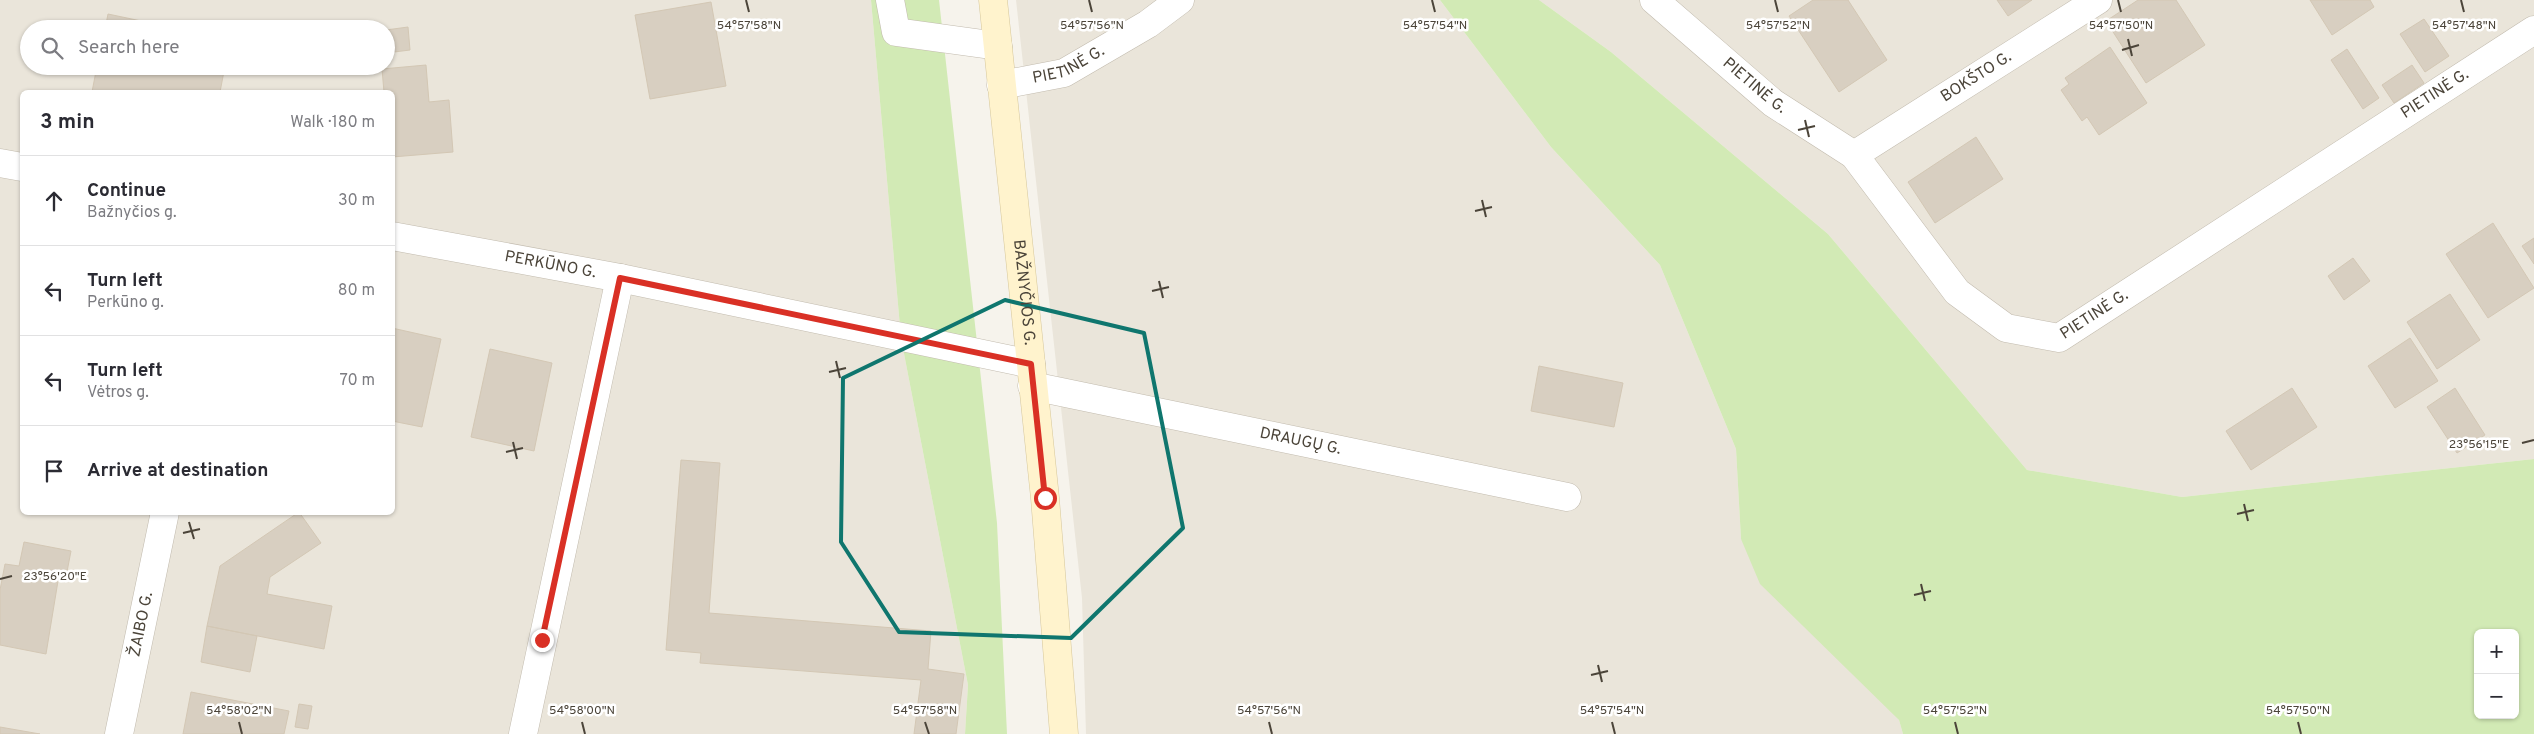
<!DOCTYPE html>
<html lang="en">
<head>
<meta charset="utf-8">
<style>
	:root { --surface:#fff; --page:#f7f7f7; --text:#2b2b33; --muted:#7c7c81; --line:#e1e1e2 }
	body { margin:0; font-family:Overpass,sans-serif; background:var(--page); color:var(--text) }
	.controls { position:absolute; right:15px; bottom:15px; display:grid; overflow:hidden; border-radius:8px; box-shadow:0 1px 4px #0004 }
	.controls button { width:45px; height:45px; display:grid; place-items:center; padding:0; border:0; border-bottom:1px solid var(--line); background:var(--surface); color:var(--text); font:25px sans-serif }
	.stop { position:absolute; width:15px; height:15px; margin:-11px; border:4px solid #d93025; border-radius:50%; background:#fff }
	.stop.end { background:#d93025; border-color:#fff; box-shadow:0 1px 5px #0008 }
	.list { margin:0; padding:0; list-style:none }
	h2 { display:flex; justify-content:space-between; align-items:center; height:65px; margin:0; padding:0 20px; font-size:21px }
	h2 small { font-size:16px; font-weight:400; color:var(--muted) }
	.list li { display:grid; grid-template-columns:32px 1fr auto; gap:15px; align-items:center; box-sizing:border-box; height:90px; padding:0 20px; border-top:1px solid var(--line) }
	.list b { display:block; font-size:19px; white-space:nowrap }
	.list p { margin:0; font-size:16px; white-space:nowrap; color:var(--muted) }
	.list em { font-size:16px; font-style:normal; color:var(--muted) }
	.icon { flex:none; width:28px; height:28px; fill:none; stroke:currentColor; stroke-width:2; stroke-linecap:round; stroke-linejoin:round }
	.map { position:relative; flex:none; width:2534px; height:734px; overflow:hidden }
	.search { position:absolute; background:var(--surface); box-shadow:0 1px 4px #0004; left:20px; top:20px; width:375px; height:55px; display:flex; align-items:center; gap:12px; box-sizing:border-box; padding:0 18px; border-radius:28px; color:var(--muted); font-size:19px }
	.panel { position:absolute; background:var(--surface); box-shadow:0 1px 4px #0004; left:20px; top:90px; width:375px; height:425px; border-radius:8px }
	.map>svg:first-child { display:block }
	.residential { fill:#eae5da; fill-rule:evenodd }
	.green { fill:#d2eab5; fill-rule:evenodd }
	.building { fill:#d8cfc1; stroke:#d3c7b4 }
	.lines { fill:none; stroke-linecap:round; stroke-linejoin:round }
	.minor-casing { stroke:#c2bbae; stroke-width:29 }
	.secondary-casing { stroke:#d6c79b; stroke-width:29 }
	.minor { stroke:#fff; stroke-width:28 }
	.secondary { stroke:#fff3cd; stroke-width:28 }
	.route { stroke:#d93025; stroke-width:6 }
	.marked { fill:none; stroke:#0f766e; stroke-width:4; stroke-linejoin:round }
	.ticks { fill:none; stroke:#4b4439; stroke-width:2 }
	.labels { text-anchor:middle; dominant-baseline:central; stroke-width:5; stroke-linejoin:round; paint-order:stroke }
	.street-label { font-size:16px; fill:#4b4439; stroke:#fff }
	.ticks-label { font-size:12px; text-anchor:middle; fill:#4b4439; stroke:#fff; stroke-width:5; stroke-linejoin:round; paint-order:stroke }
</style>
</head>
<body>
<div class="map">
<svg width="2534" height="734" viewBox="0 0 2534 734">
	<rect width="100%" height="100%" fill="#f6f3ec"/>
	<path class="residential" d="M0,0H871L901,338L968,685L965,734H0ZM29,29H386V66H29ZM22,92H392V512H22Z
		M1016,0H1440L1551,147L1660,265L1736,449L1741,539L1899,720L1903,734H1086L1082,598Z
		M1539,0H2534V459L2182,497L2027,470L1828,234L1611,52Z"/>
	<path class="green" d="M871,0H939L997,523L1007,734H965L968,685L901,338Z
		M1440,0H1539L1611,52L1828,234L2027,470L2182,497L2534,459V734H1903L1899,720L1760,584L1741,539L1736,449L1660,265L1551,147ZM2478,633H2515V715H2478Z"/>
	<path class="building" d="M1813,0H1848L1887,60L1839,92L1789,16Z
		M1997,0H2032L2008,16Z
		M2138,0H2176L2205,45L2146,83L2106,21Z
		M2310,0H2370L2374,7L2332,35Z
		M711,2L726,86L650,99L635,15Z
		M108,14L179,29H105Z
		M2424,19L2449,56L2425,72L2400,34Z
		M408,27L410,50L386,53V30Z
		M2110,47L2147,103L2099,135L2087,117L2082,121L2061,90L2069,84L2065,78Z
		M2347,49L2379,98L2363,109L2331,60Z
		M426,65L429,102L449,100L453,152L392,157V92H384L382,69Z
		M2412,65L2424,83L2394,103L2382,85Z
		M97,66H225L220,92H92Z
		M1976,137L2003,179L1935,223L1908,182Z
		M2493,223L2534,288L2488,318L2446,254Z
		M2534,238V264L2522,246Z
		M2353,258L2370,281L2344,300L2328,276Z
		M2450,294L2480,340L2437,369L2407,322Z
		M392,328L441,339L422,427L392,421Z
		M2410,338L2438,381L2395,408L2368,366Z
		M490,349L552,363L534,451L471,437Z
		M1539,366L1623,383L1614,427L1531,411Z
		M2292,388L2317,427L2251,470L2226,431Z
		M2455,388L2485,435L2457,453L2427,407Z
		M681,460L720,463L709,613L931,631L928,669L964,674L956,734H914L921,680L700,663L701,653L666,650Z
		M299,512L321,543L270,577L267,594L332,606L324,649L207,626L220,566Z
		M24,542L71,551L65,582L58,581L46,654L0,645V590L5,564L19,566Z
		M207,626L257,636L250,672L201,662Z
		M191,692L289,711L284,734H183Z
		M299,704L312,706L308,729L295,727Z
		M0,727L40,734H0Z"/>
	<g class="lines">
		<g class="minor-casing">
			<g id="minor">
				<path d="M890,0L896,32L998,46"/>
				<path id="s1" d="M1654,0L1773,103L1854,155L1957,292L2006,328L2059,338L2534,30"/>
				<path id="s2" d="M1001,85L1064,73L1148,24L1180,0"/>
				<path id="s3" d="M1854,155L2098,0"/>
				<path d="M0,163L22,167"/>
				<path id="s4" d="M392,236L620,278L1031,364"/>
				<path id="s5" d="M1032,386L1567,497"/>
				<path id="s6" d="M119,734L165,512"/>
				<path d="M523,734L620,278"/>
			</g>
		</g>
		<g class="secondary-casing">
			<g id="secondary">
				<path id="s7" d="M993,0L1045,498L1064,734"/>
			</g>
		</g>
		<use href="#minor" class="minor"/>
		<use href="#secondary" class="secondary"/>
	</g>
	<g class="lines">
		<path class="route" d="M542,640L620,278L1031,364L1045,498"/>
	</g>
	<path class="marked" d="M1005,300L1144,333L1183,528L1071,638L899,632L841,542L843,378Z"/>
	<path class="ticks" d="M746,0L749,12M1089,0L1092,12M1432,0L1435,12M1775,0L1778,12M2118,0L2121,12M2461,0L2464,12M2128,39L2132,56M2122,50L2139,45M1805,120L1809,137M1798,130L1815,126M1482,200L1486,217M1475,211L1492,207M1159,281L1163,298M1152,291L1169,287M836,361L840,378M829,372L846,368M513,442L517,459M2522,443L2534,440M506,452L523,448M2244,504L2248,521M2237,514L2254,510M189,522L194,539M183,533L200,529M0,579L12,576M1921,584L1925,601M1914,595L1931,591M1598,665L1602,682M1591,675L1608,671M239,722L242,734M582,722L585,734M925,722L929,734M1269,722L1272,734M1612,722L1615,734M1955,722L1958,734M2298,722L2301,734"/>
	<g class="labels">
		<g class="street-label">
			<text stroke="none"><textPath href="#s2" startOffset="71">PIETINĖ G.</textPath></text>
			<text stroke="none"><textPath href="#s3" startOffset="145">BOKŠTO G.</textPath></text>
			<text stroke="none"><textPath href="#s1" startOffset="132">PIETINĖ G.</textPath></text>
			<text stroke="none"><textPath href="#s1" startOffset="988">PIETINĖ G.</textPath></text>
			<text stroke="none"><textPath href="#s4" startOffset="161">PERKŪNO G.</textPath></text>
			<text stroke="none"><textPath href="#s7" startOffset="294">BAŽNYČIOS G.</textPath></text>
			<text stroke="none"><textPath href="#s1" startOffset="582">PIETINĖ G.</textPath></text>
			<text stroke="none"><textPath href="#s5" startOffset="274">DRAUGŲ G.</textPath></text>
			<text stroke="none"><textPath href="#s6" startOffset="112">ŽAIBO G.</textPath></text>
		</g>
	</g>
	<g class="ticks-label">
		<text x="749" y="29">54°57'58"N</text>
		<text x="1092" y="29">54°57'56"N</text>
		<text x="1435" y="29">54°57'54"N</text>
		<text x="1778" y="29">54°57'52"N</text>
		<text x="2121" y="29">54°57'50"N</text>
		<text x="2464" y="29">54°57'48"N</text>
		<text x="2479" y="448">23°56'15"E</text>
		<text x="55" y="580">23°56'20"E</text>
		<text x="239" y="714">54°58'02"N</text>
		<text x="582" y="714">54°58'00"N</text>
		<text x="925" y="714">54°57'58"N</text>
		<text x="1269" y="714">54°57'56"N</text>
		<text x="1612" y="714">54°57'54"N</text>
		<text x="1955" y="714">54°57'52"N</text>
		<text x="2298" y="714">54°57'50"N</text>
	</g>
</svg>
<div class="controls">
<button>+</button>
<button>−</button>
</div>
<div class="stop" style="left:1045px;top:498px"></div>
<div class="stop end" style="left:542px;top:640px"></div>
<div class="search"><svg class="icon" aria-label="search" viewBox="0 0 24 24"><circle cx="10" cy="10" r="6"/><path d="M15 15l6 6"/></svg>Search here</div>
<section class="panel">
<h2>3 min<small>Walk · 180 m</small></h2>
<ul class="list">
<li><svg class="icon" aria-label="ahead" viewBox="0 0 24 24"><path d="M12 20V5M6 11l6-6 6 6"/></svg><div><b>Continue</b><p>Bažnyčios g.</p></div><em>30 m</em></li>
<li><svg class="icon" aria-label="left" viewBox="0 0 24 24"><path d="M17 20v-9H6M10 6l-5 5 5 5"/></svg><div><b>Turn left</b><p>Perkūno g.</p></div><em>80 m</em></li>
<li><svg class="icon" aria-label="left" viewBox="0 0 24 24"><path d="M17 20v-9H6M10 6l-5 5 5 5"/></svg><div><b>Turn left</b><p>Vėtros g.</p></div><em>70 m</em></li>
<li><svg class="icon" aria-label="arrive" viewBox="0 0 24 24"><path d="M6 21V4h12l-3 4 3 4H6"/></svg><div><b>Arrive at destination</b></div></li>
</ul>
</section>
</div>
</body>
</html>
